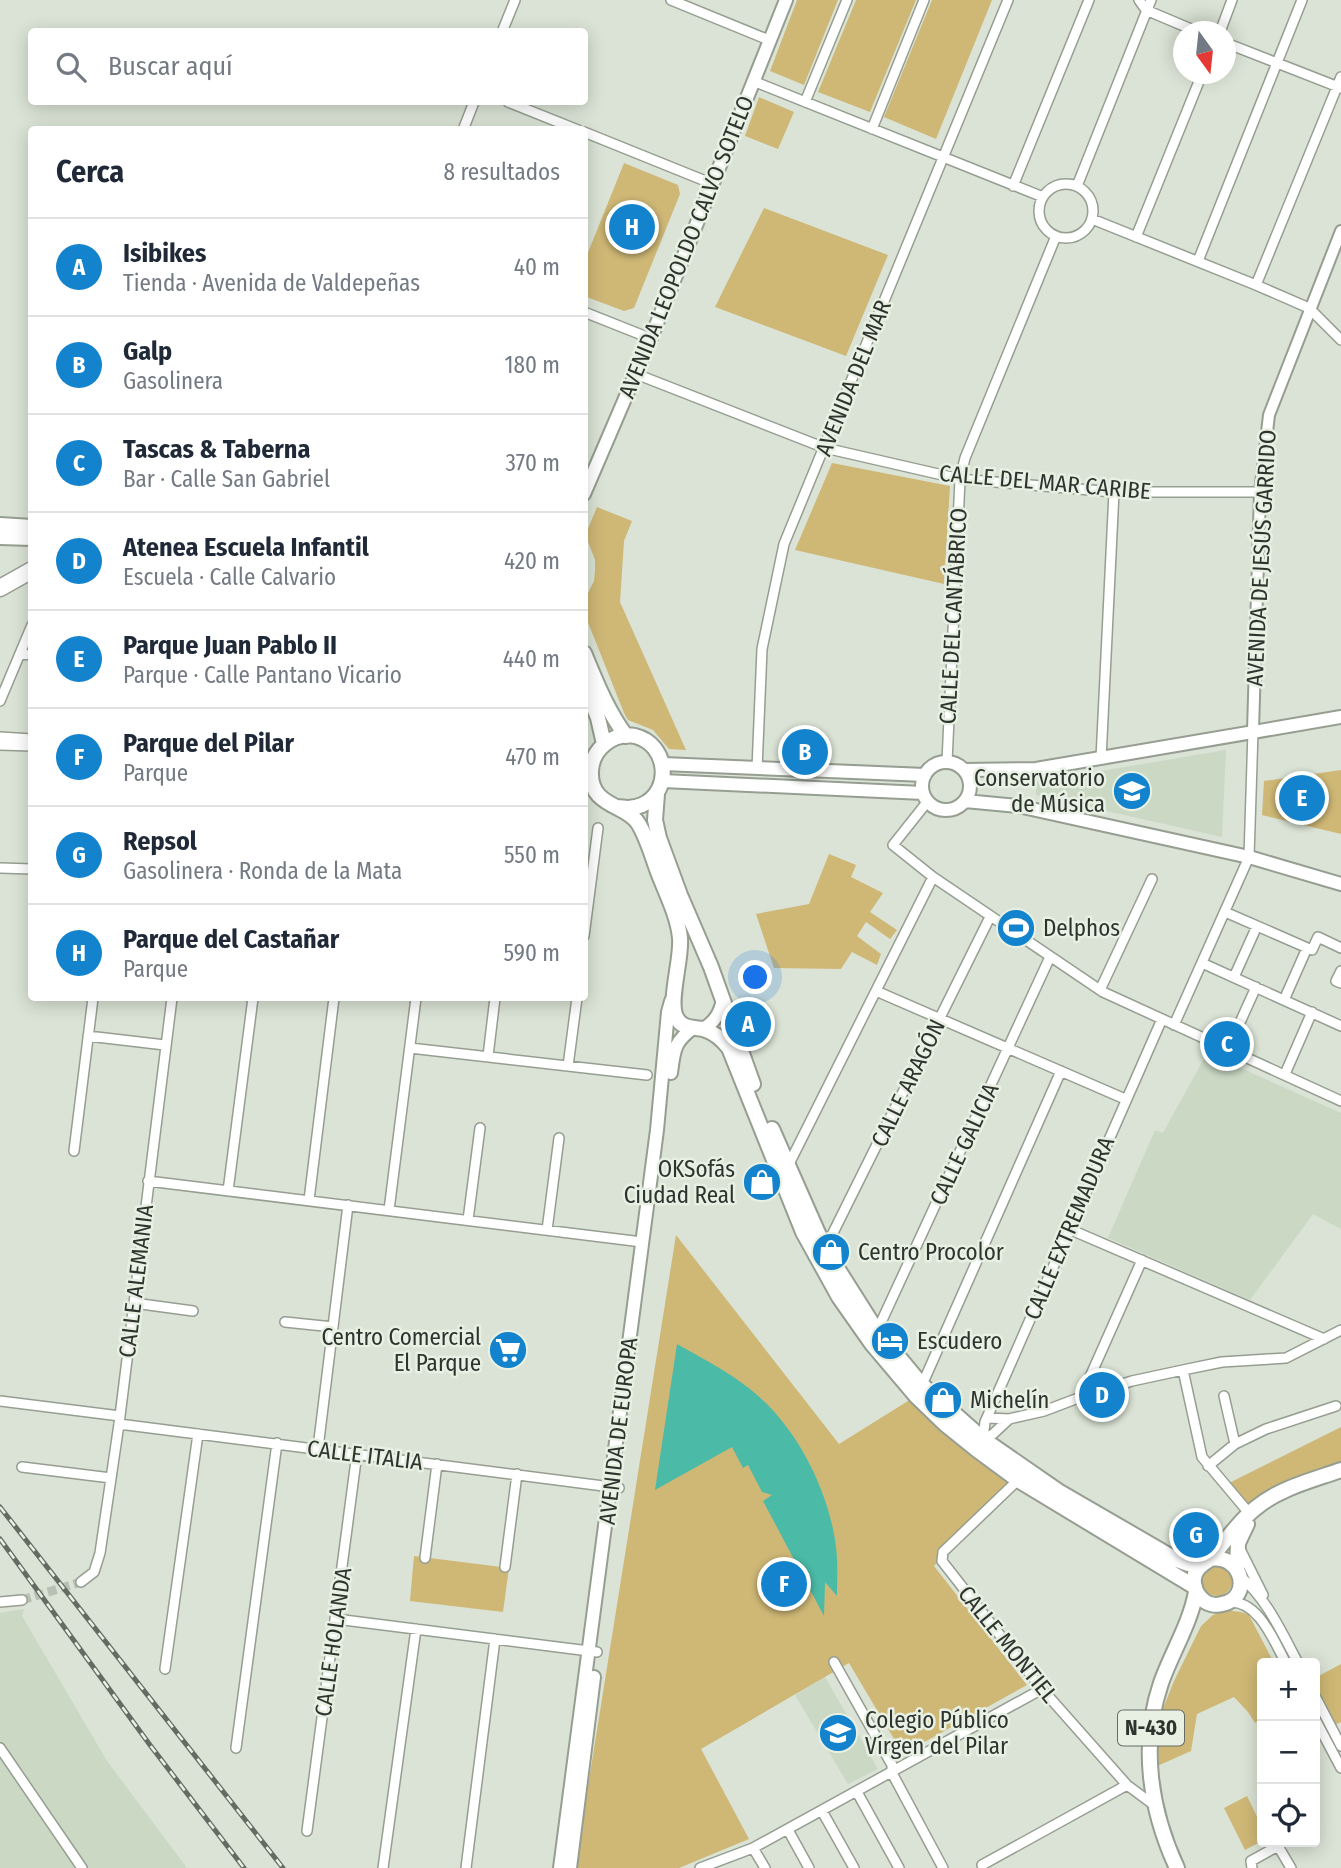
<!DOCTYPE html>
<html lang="es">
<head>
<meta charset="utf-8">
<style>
	:root { --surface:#fff; --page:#f6f6f7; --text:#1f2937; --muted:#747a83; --line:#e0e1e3; --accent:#1283cc }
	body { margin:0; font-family:"Fira Sans Condensed",sans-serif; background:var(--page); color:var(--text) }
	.controls { position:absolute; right:21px; bottom:21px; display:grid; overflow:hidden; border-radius:7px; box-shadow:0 4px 18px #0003 }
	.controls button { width:63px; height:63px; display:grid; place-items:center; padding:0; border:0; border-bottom:2px solid var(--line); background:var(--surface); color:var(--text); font:35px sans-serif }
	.compass { position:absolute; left:1173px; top:21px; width:63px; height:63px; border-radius:50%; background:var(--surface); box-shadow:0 4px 18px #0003; rotate:165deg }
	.you { position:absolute; left:756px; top:978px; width:24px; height:24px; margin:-18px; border:5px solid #fff; border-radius:50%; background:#1a73e8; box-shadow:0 0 0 10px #1a73e833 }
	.badge { display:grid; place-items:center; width:46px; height:46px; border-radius:50%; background:var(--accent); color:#fff; font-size:23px; font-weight:700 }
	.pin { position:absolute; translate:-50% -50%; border:4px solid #fff; box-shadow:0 2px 7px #0006 }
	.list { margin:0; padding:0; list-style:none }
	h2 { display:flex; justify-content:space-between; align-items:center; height:91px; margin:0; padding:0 28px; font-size:30px }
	h2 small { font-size:23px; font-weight:400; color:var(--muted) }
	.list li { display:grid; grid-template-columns:46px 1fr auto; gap:21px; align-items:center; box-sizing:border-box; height:98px; padding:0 28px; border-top:2px solid var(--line) }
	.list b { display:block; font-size:26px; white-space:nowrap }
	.list p { margin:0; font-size:23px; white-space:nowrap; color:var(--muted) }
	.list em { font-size:23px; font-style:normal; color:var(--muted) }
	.icon { flex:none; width:38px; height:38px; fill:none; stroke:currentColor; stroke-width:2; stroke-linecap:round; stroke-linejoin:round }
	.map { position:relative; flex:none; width:1341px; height:1868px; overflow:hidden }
	.search { position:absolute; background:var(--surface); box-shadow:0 4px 18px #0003; left:28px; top:28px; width:560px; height:77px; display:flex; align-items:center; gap:18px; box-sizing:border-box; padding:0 24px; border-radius:7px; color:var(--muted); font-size:26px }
	.panel { position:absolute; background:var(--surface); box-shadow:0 4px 18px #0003; left:28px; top:126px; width:560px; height:875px; border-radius:7px }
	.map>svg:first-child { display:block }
	.built { fill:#cad8c4 }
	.green { fill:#cfb876 }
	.water { fill:#4bbaa6 }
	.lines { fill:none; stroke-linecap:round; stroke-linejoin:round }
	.minor-tunnel { stroke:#b8c0b4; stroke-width:9; stroke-dasharray:9 4.5; stroke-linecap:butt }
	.minor-casing { stroke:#959e91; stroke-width:12 }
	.tertiary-casing { stroke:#959e91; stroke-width:14 }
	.secondary-casing { stroke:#959e91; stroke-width:16 }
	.primary-casing { stroke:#959e91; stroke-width:18 }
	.trunk-casing { stroke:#959e91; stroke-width:18 }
	.motorway-casing { stroke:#959e91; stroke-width:19 }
	.minor { stroke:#fff; stroke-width:9 }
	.tertiary { stroke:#fff; stroke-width:10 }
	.secondary { stroke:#fff; stroke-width:12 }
	.primary { stroke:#fff; stroke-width:14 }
	.trunk { stroke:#fff; stroke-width:14 }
	.motorway { stroke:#fff; stroke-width:16 }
	.rail-casing { stroke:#656b63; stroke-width:5 }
	.rail { stroke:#e7f0e2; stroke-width:2.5; stroke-dasharray:8; stroke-linecap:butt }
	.labels { text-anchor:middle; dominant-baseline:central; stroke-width:5; stroke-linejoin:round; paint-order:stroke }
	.shield { fill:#e7f0e2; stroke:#666c64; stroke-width:2 }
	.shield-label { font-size:21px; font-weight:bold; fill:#2f332e }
	.street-label { font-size:23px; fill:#2f332e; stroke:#e7f0e2 }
	.poi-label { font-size:23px; fill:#2f332e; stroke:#e7f0e2; text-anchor:start }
</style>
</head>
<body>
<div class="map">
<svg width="1341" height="1868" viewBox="0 0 1341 1868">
	<rect width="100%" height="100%" fill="#dae3d5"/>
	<path class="built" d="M1226,750L1222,837L1036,795V782Z
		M1207,1053L1341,1113V1229L1313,1214L1250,1300L1108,1238L1155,1130L1163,1133Z
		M24,1609L22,1616L107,1761L187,1868H0V1613Z
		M825,1677L878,1769L848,1784L795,1695Z"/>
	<path class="green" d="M797,0H838L804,85L770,71Z
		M856,0H916L870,112L818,92Z
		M932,0H992L936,139L884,117Z
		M759,97L794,112L778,149L745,136Z
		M624,163L678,185L680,194L634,308L624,311L584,296L585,260Z
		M764,208L888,255L846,356L715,307Z
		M832,463L950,486L944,584L795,550Z
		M597,507L632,521L624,541L620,602L686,750L669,749L653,730L628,720L624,713L585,615V599L594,581L595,570V560L587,539V531Z
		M1341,770V834L1262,815L1264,781Z
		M829,854L856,865L851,877L883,893L870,912L897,930L890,939L866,922L857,936L881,954L877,965L852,952L841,969L774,968L756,914L809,904Z
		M676,1235L839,1444L916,1396L1018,1480L934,1566L1027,1685L903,1754L849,1663L701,1749L749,1839L679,1868H575Z
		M1341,1427V1471L1243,1507L1225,1485Z
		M414,1556L509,1568L503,1612L410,1601Z
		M1202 1581a15 15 0 1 1 30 0a15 15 0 1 1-30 0Z
		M1225,1610L1241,1612L1249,1615L1274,1663H1262V1719L1255,1723L1248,1712L1234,1697L1197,1714L1191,1751L1155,1767L1160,1716L1174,1681L1201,1626L1213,1615Z
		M1341,1664V1722L1335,1725L1315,1685V1678Z
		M1247,1796L1262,1827V1841L1245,1850L1224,1808Z"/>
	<path class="water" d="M677,1344C702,1358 727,1371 750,1389C796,1425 829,1490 836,1547C838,1563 837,1580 837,1596L825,1582L824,1616L763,1501L772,1495L762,1492L748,1465L743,1468L732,1447L655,1490Z"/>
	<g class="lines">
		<path class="minor-tunnel" d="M22,1600L81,1582"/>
		<g class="minor-casing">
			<path id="minor" d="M671,0L764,38
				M1139,0L1146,10L1198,32
				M502,32L515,0
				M1220,32L1232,0
				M1226,43L1341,88
				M753,81L1043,197
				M508,102L578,130
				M805,102L847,0
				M872,129L924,0
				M463,130L474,102
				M584,132L708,182
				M1039 211a27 27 0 1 1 54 0a27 27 0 1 1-54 0Z
				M1013,186L1089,0
				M1077,186L1151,0
				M1092,219L1256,285L1309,308L1341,340
				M1136,237L1202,74
				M1198,261L1302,0
				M1256,285L1341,77
				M584,312L647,337
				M636,374L825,448L960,479L1114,492H1260
				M20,654L32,655
				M0,701L32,625
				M0,737L32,739
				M0,745L32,746
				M1101,759L1114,492
				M947,762L960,479L965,458L1056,236
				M757,769L762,649L784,544L1008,0
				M928,801L893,845L933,877L1103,992L1341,1101
				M0,868L32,869
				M1225,912L1312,950L1318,937L1341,948
				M584,936L598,828
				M1202,963L1341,1026
				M1341,971L1336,981L1341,983
				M1234,977L1257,926
				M1100,990L1152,879
				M876,991L1125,1099
				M1284,1000L1307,948
				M1174,1025L1249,857L1253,731
				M88,1036L165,1045
				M410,1048L647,1075
				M1228,1049L1256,987
				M488,1056L495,998
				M568,1066L577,998
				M1285,1074L1312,1012
				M74,1151L93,998
				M788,1166L933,877
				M148,1181L642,1242
				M228,1191L253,998
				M309,1200L334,998
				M389,1210L416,998
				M468,1220L480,1128
				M1069,1229L1324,1339
				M547,1230L559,1138
				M825,1249L990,917
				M134,1303L193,1311
				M285,1322L333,1327
				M877,1331L1050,957
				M1183,1370L1202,1457L1249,1513
				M922,1385L1061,1071
				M1224,1396L1235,1444
				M1081,1397L1142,1260
				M0,1401L120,1416
				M987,1418L1009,1419L1044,1411L1081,1397L1132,1381L1183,1370L1222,1362L1286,1358L1341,1330
				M119,1424L619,1488
				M983,1439L985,1422L1162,1019
				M981,1442L993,1434L1008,1420
				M318,1448L348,1205
				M1208,1466L1235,1444L1266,1429L1336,1406
				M22,1467L111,1478
				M1018,1480L943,1552L942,1561L1042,1689L1127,1785L1154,1805
				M1241,1551L1263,1595
				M425,1558L437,1464
				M505,1567L517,1474
				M1240,1576C1267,1599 1282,1633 1298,1663
				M81,1582L94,1572L100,1553L119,1424L172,998
				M0,1602L22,1600
				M1229,1602C1259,1600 1274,1642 1286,1663
				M336,1619L597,1652
				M834,1662L892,1765V1773L943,1868
				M165,1669L198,1434
				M1315,1696L1341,1746
				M1315,1719L1341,1768
				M0,1748L82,1868
				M236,1748L277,1443
				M857,1792L899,1868
				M822,1811L854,1868
				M788,1830L809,1868
				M307,1831L357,1453
				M753,1848L765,1868
				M982,1865L1127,1785
				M383,1868L416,1629
				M466,1868L495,1639
				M700,1868L753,1848L1042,1689
				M1252,1868L1251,1861L1278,1846L1291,1868"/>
		</g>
		<g class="tertiary-casing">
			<path id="tertiary" d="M1253,731L1260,492L1269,415L1341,231"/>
		</g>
		<g class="secondary-casing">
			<path id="secondary" d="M584,494L651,338L786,0
				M922 786a24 24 0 1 1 48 0a24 24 0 1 1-48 0Z
				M663,764L925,775
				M964,770L1036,769L1341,717
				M663,781L923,793
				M965,801L1018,806L1249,857L1341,884
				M703,1029C715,1022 720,1013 723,1000
				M671,1073C674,1050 674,1042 693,1028
				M560,1868L657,1130L668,1012L671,1001
				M570,1868L594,1677"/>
		</g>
		<g class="primary-casing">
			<path id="primary" d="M0,525L32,527
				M0,537L32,538
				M584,653C596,682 607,710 626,736
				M584,683L598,718L604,744
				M657,794L655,820L659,838L680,895L711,967L753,1084
				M616,807C625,808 633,809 642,805C673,791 668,744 635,736C613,732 592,749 591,771C589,807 626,804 638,823C647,837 652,856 658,872C666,893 678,916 680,938C682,959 668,1001 676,1017C682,1029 692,1027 703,1029C714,1032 722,1039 729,1048L803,1232L839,1297L872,1344L916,1396L945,1424L976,1449L1018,1480L1195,1587
				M772,1129L825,1249L877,1331L922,1385L983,1439L1058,1491L1177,1560L1188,1564H1202"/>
		</g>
		<g class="trunk-casing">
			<path id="trunk" d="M1210,1559C1244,1554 1252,1599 1222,1604C1215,1606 1207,1604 1202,1599C1195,1593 1192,1583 1195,1574C1198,1566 1204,1564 1210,1559C1214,1556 1217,1551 1220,1547C1232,1533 1242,1518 1257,1507C1280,1488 1313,1480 1341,1470
				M1237,1569L1238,1543L1247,1524
				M1177,1868C1150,1810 1140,1745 1161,1683C1172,1652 1190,1624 1196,1592"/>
		</g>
		<g class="motorway-casing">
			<path id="motorway" d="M0,588L32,570"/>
		</g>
		<use href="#minor" class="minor"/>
		<use href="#tertiary" class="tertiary"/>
		<use href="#secondary" class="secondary"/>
		<use href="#primary" class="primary"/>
		<use href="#trunk" class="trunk"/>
		<use href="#motorway" class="motorway"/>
		<g class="rail-casing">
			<path id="rail" d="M0,1507L283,1868
				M0,1539L150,1745L244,1868"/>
		</g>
		<use href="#rail" class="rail"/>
	</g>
	<defs>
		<g id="university-disc" transform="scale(2.0125)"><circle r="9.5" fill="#1283cc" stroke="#e7f0e2"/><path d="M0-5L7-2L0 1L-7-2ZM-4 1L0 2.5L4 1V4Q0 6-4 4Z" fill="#fff"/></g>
		<g id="stadium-disc" transform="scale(2.0125)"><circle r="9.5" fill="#1283cc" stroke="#e7f0e2"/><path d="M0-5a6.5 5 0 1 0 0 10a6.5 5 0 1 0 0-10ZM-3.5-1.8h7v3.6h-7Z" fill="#fff"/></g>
		<g id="shop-disc" transform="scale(2.0125)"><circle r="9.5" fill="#1283cc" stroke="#e7f0e2"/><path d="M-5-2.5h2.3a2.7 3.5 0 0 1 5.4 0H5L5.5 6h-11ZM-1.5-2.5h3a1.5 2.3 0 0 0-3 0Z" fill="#fff"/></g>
		<g id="hotel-disc" transform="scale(2.0125)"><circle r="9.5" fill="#1283cc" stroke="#e7f0e2"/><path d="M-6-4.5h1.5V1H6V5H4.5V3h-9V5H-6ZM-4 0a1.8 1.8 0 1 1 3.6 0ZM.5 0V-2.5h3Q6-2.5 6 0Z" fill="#fff"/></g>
		<g id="supermarket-disc" transform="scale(2.0125)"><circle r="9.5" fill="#1283cc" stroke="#e7f0e2"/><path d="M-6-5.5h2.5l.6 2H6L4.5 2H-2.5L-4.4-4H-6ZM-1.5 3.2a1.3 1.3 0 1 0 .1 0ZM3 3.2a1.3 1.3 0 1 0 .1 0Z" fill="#fff"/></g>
		<g id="school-disc" transform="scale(2.0125)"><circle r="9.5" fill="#1283cc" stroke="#e7f0e2"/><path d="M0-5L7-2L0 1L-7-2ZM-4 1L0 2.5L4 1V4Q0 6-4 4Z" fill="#fff"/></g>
	</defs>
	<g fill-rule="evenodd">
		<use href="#university-disc" x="1132" y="791"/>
		<use href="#stadium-disc" x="1016" y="928"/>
		<use href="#shop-disc" x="762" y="1182"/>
		<use href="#shop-disc" x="831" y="1252"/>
		<use href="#hotel-disc" x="890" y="1341"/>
		<use href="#supermarket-disc" x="508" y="1350"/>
		<use href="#shop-disc" x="943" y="1400"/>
		<use href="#school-disc" x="838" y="1733"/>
	</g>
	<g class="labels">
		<rect class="shield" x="1118" y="1710.5" width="66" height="35" rx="5"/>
		<g class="shield-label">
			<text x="1151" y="1728">N-430</text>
		</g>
		<g class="street-label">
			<text transform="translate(686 247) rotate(-68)">AVENIDA LEOPOLDO CALVO SOTELO</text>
			<text transform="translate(853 378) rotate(-68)">AVENIDA DEL MAR</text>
			<text transform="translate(1045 482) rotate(5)">CALLE DEL MAR CARIBE</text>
			<text transform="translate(1261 558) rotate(-87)">AVENIDA DE JESÚS GARRIDO</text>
			<text transform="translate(953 616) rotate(-87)">CALLE DEL CANTÁBRICO</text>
			<text transform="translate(908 1083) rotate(-64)">CALLE ARAGÓN</text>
			<text transform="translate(964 1144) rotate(-65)">CALLE GALICIA</text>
			<text transform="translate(1069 1228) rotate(-67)">CALLE EXTREMADURA</text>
			<text transform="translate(136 1281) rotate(-83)">CALLE ALEMANIA</text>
			<text transform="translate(618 1431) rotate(-83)">AVENIDA DE EUROPA</text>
			<text transform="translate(365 1455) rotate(7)">CALLE ITALIA</text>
			<text transform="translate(333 1642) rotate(-82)">CALLE HOLANDA</text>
			<text transform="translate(1008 1644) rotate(51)">CALLE MONTIEL</text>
		</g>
		<g class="poi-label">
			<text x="1105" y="778" text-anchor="end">Conservatorio<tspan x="1105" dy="26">de Música</tspan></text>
			<text x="1043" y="928">Delphos</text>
			<text x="735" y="1169" text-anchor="end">OKSofás<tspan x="735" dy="26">Ciudad Real</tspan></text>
			<text x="858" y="1252">Centro Procolor</text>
			<text x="481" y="1337" text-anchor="end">Centro Comercial<tspan x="481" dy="26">El Parque</tspan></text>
			<text x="917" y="1341">Escudero</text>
			<text x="970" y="1400">Michelín</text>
			<text x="865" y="1720">Colegio Público<tspan x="865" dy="26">Vírgen del Pilar</tspan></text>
		</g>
	</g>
</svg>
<div class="controls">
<button>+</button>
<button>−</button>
<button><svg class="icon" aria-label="locate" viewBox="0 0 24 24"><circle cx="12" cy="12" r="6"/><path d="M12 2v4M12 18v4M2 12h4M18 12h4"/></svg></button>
</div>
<svg class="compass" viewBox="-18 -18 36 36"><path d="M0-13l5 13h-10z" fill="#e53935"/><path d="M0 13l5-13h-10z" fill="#747a83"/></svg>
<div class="you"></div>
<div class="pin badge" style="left:748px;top:1024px">A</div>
<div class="pin badge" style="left:805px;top:752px">B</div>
<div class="pin badge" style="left:1227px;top:1044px">C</div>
<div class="pin badge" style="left:1102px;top:1395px">D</div>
<div class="pin badge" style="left:1302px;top:798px">E</div>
<div class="pin badge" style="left:784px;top:1584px">F</div>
<div class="pin badge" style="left:1196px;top:1535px">G</div>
<div class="pin badge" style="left:632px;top:227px">H</div>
<div class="search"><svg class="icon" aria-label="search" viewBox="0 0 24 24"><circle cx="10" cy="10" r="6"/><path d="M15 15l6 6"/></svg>Buscar aquí</div>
<section class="panel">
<h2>Cerca<small>8 resultados</small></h2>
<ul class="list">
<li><span class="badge">A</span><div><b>Isibikes</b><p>Tienda · Avenida de Valdepeñas</p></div><em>40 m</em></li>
<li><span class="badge">B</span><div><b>Galp</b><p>Gasolinera</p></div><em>180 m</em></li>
<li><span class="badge">C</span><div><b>Tascas &amp; Taberna</b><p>Bar · Calle San Gabriel</p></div><em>370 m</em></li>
<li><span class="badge">D</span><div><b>Atenea Escuela Infantil</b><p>Escuela · Calle Calvario</p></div><em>420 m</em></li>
<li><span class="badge">E</span><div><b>Parque Juan Pablo II</b><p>Parque · Calle Pantano Vicario</p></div><em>440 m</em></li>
<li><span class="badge">F</span><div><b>Parque del Pilar</b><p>Parque</p></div><em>470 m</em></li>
<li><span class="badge">G</span><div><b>Repsol</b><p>Gasolinera · Ronda de la Mata</p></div><em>550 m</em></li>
<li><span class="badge">H</span><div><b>Parque del Castañar</b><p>Parque</p></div><em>590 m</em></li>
</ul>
</section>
</div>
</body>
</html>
